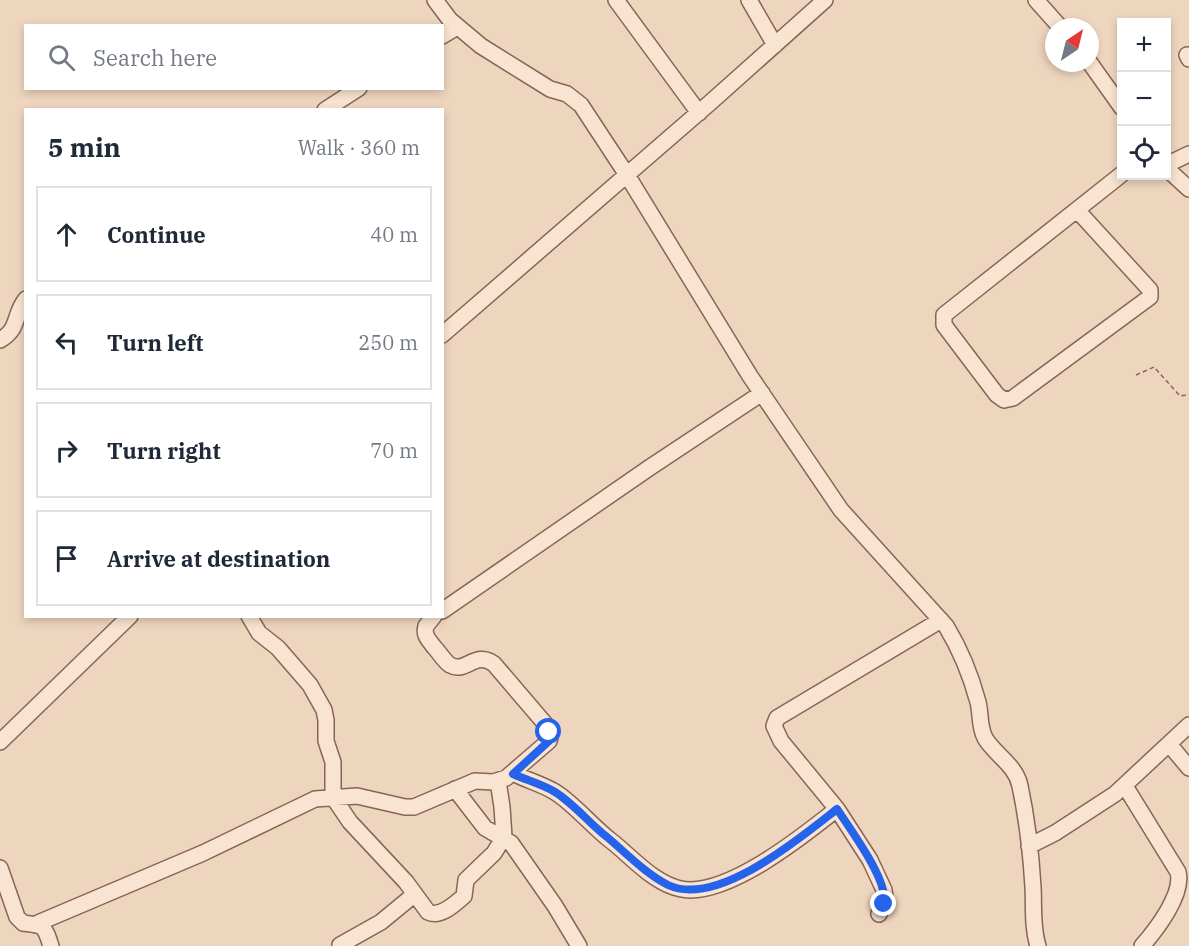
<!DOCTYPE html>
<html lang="en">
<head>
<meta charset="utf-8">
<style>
	:root { --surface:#fff; --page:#f2f2f3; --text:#1f2937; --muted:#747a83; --line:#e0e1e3 }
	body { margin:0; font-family:"IBM Plex Serif",serif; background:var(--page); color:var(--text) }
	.controls { position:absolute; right:18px; top:18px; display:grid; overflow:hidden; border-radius:0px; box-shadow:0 3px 9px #0003 }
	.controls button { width:54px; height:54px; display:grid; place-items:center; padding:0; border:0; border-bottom:2px solid var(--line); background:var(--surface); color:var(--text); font:30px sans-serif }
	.compass { position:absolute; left:1045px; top:18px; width:54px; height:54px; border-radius:50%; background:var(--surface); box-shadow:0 3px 9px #0003; rotate:35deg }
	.stop { position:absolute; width:18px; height:18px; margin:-14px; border:4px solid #2563eb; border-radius:50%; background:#fff }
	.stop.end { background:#2563eb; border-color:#fff; box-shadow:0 2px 6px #0008 }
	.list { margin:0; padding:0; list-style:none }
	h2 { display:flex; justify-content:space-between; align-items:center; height:78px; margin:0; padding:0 24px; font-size:26px }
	h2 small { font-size:20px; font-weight:400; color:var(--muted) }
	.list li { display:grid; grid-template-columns:39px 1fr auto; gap:18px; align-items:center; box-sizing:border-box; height:96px; margin:0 12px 12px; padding:0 12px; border:2px solid var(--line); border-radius:0px }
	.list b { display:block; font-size:22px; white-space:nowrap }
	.list em { font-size:20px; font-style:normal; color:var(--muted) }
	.icon { flex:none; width:33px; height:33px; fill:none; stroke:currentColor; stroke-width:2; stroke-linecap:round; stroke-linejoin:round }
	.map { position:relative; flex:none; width:1189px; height:946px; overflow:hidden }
	.search { position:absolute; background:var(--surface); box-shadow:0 3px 9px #0003; left:24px; top:24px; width:420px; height:66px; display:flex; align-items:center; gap:15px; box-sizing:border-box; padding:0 21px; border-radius:0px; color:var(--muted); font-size:22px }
	.panel { position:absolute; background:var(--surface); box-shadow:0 3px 9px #0003; left:24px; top:108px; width:420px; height:510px; border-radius:0px }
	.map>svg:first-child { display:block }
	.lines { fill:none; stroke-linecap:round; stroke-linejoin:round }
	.minor-casing { stroke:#876557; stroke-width:18 }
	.path { stroke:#876557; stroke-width:1.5; stroke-dasharray:4.5 3; stroke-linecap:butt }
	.minor { stroke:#f9e4d1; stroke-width:15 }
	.route { stroke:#2563eb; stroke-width:8 }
</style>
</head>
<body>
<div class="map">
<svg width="1189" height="946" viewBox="0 0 1189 946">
	<rect width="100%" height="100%" fill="#eed5be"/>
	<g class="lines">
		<g class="minor-casing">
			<path id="minor" d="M435,0L450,20L481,46L550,89L567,94L581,105L627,175L750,376L841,510L946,626C960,649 971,676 978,702C981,714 979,727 985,738C995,755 1016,765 1020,786C1027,819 1031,853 1033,887C1034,906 1032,927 1038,946
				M616,0L699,113
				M749,0L775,45
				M1036,0L1060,27
				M442,36L457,27
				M1187,55L1189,59
				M1090,63L1122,108
				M325,110L359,88
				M1166,165L1189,154
				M1166,168L1189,189
				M1077,210L1150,290V297L1013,398L1004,400L997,395L944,325V315L1122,174
				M442,335L712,101L825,0
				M0,340C20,329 13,315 26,299
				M442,611L649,468L762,393
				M249,616L259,633L278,648L310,685L324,710L326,720V741L333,762V797L350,822L406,882L428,912C440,918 455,904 464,896L466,880L494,853L504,837L502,807L498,781
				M0,742L130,616
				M1169,744L1189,768
				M513,773C526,780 542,784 555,792C573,803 592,826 610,840C631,856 654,884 681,889C726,898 803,836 837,809
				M1125,786L1178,872C1184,894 1156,930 1142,946
				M455,789L485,828L511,843L555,906L579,946
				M1029,846L1055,833L1115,794L1189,725
				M0,868L17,917L23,923C44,926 44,924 51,946
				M879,914L885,898L884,890L870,860L837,809L781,741L774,726L777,718L941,620
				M38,923L203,853L315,799L357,796L405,807H414L475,781L493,782L506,778L549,741L550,737L547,726L494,664C475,650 466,674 450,665C444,661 439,652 434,647C429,640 423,635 426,626L434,616
				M340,945L381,922L415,894"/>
		</g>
		<path class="path" d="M1136,375L1154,367L1180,396L1189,395"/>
		<use href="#minor" class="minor"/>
	</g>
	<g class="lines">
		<path class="route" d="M549,732V741L513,774C526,780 542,784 555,792C574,804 589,823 607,837C626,853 646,874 668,885C717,908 800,838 837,809C850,829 889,881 884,904"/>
	</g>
</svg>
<div class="controls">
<button>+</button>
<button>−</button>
<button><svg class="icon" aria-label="locate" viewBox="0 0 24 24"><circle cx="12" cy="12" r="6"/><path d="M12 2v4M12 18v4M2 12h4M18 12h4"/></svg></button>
</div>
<svg class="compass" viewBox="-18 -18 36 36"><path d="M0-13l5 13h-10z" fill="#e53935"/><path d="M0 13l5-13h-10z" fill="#747a83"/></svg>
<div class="stop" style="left:549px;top:732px"></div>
<div class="stop end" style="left:884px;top:904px"></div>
<div class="search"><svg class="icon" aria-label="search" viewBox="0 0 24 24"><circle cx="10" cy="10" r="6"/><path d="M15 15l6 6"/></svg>Search here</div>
<section class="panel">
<h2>5 min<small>Walk · 360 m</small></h2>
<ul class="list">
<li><svg class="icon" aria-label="ahead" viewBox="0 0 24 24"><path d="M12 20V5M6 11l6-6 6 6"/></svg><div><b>Continue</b></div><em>40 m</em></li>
<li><svg class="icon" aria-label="left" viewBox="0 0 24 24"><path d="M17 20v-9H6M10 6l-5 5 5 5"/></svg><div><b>Turn left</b></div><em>250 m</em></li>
<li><svg class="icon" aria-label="right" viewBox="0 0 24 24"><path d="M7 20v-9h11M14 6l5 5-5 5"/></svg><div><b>Turn right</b></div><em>70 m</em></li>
<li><svg class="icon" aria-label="arrive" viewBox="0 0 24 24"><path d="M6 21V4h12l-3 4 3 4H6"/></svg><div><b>Arrive at destination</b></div></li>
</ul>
</section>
</div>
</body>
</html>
